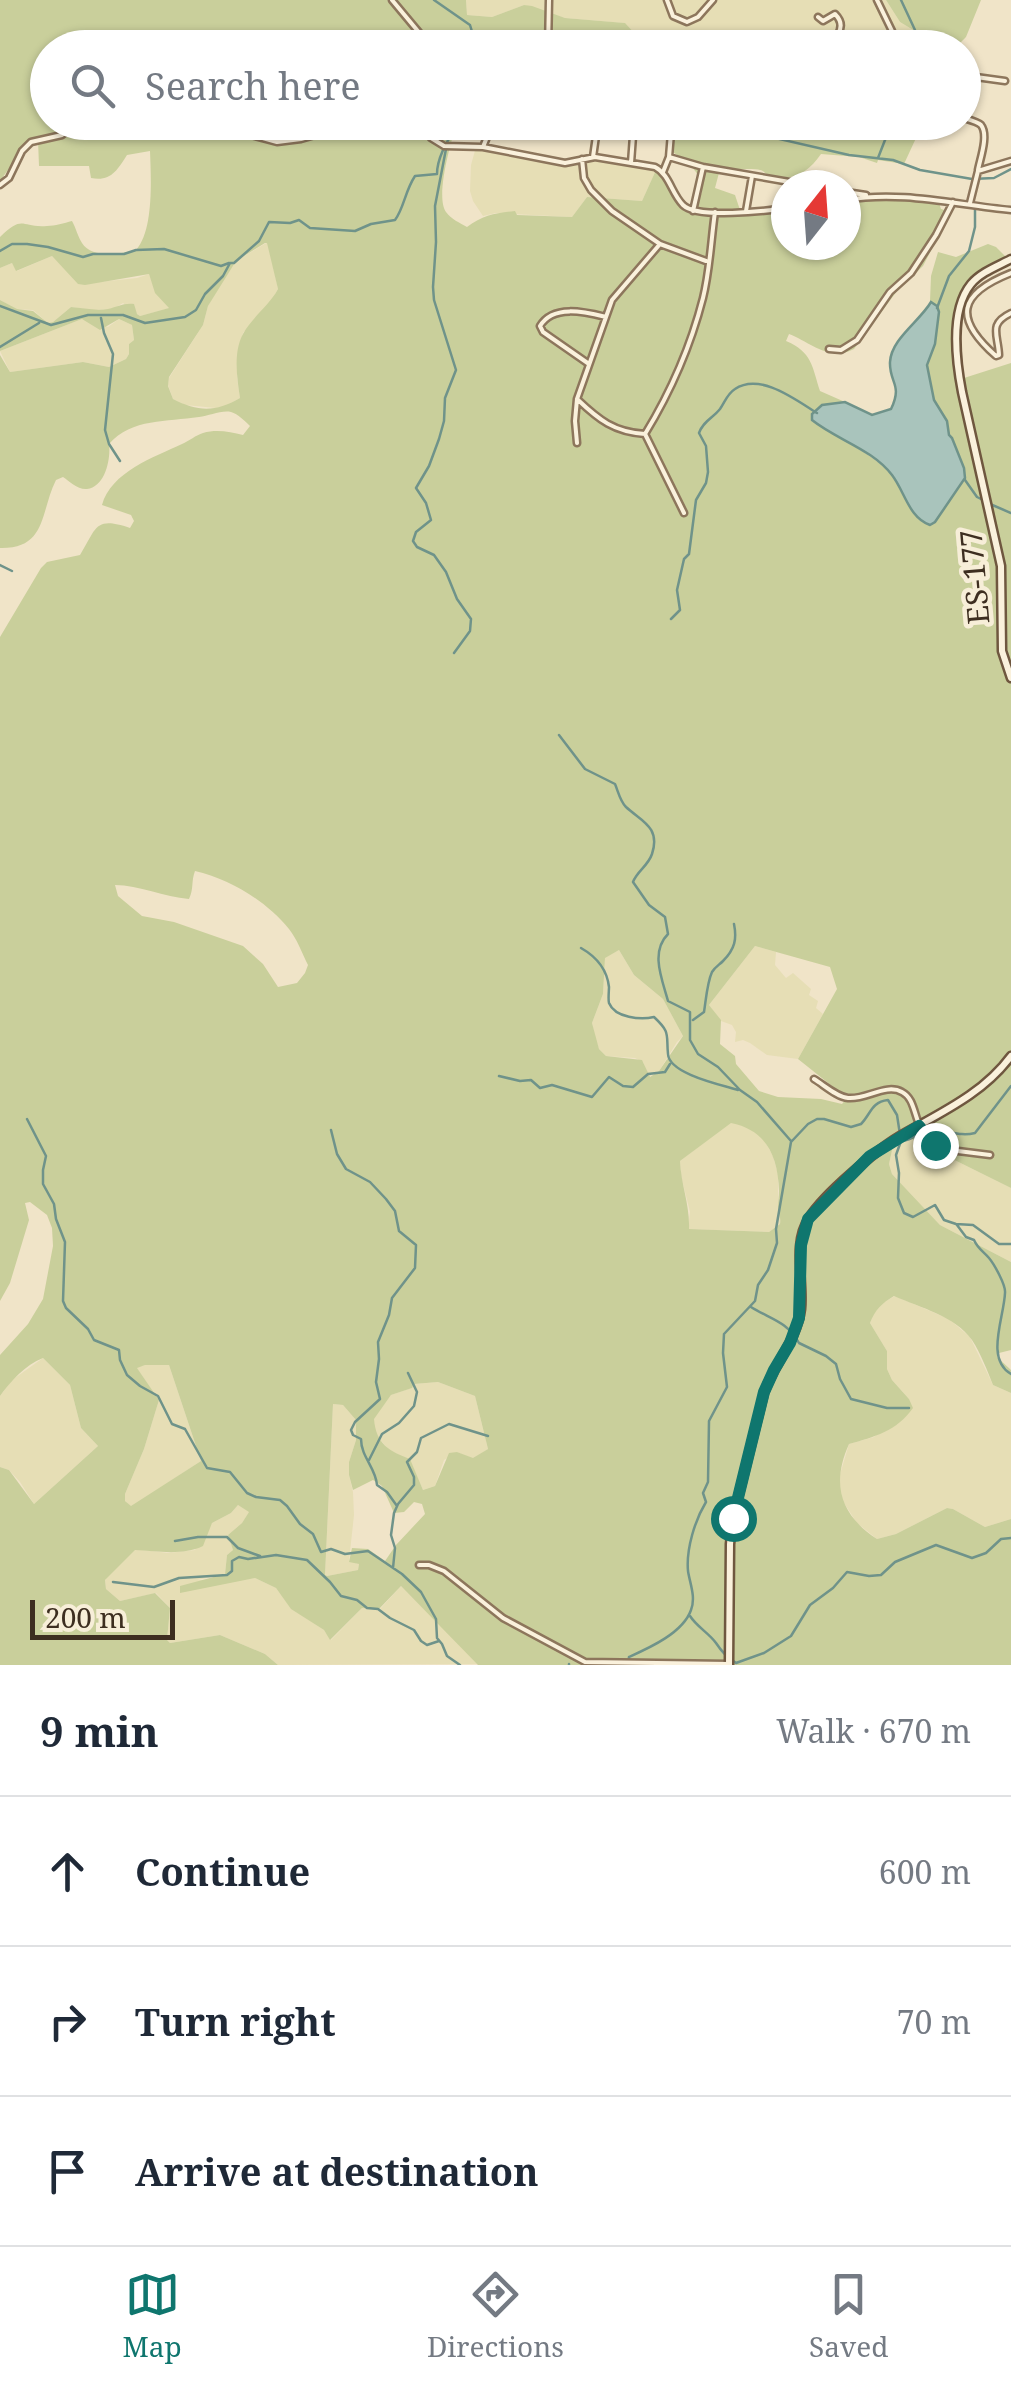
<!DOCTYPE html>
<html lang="en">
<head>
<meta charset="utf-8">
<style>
	:root { --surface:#fff; --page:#f6f6f7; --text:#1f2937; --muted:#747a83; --line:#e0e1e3; --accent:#0f766e }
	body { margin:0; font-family:"Noto Serif",serif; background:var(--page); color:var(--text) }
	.compass { position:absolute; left:771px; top:170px; width:90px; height:90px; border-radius:50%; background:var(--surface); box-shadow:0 2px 8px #0004; rotate:17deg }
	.scale { position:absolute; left:30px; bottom:25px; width:145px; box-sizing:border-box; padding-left:10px; border:5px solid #3d2e20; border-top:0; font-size:28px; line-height:35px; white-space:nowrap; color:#3d2e20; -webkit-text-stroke:8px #f7eed8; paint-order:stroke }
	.stop { position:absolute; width:30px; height:30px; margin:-22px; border:8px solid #0f766e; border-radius:50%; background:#fff }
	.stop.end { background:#0f766e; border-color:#fff; box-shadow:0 2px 10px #0008 }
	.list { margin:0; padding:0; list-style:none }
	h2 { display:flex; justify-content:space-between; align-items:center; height:130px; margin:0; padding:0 40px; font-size:42px }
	h2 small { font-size:32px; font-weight:400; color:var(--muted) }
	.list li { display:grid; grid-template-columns:65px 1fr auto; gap:30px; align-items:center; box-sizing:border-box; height:150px; padding:0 40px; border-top:2px solid var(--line) }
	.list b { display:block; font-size:38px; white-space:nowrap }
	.list em { font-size:32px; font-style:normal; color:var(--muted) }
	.icon { flex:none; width:55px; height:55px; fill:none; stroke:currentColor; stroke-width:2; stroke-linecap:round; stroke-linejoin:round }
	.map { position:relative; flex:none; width:1011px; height:1665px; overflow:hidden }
	.search { position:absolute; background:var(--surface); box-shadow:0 2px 8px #0004; left:30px; right:30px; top:30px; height:110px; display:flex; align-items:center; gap:25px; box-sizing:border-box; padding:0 35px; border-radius:55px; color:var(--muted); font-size:38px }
	.sheet { height:580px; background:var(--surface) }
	nav { display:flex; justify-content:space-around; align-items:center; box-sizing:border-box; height:140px; border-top:2px solid var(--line); background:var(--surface); font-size:28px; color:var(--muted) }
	nav a { display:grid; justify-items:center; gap:5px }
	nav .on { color:var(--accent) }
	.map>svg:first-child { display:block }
	.farmland { fill:#e6deb5 }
	.green { fill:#c9cf9b; fill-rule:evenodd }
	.water { fill:#a9c4bc; stroke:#6f938a; stroke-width:2.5 }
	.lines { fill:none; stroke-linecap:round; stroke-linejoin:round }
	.stream { stroke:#6f938a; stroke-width:2.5 }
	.minor-casing { stroke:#8d765c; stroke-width:9 }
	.secondary-casing { stroke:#6f573f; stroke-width:11 }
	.minor { stroke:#faf1dc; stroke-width:4 }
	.secondary { stroke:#faf1dc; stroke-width:6 }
	.route { stroke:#0f766e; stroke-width:12 }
	.labels { text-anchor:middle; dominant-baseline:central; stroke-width:9; stroke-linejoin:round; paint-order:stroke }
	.street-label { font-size:30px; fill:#3d2e20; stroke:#f7eed8 }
</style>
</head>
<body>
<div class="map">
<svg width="1011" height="1665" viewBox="0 0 1011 1665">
	<rect width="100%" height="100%" fill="#f0e4c8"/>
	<path class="farmland" d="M466,0H886L900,22L913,30L900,47L762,48L752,43L740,44L736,48L647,47L624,23L565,18L524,5L492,17L467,15Z
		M476,147L568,164L603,157L656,170L642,201L587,197L572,217L496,213L483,216L473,201L470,191L471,165Z
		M268,242L278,289L271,302L243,333L238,350L237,378L240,398L224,407L216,408L185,405L173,399L168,385L169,378L203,325L208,306L218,287L236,261Z
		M52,256L80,284L137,278L149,274L156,293L170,308L140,316L123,303L113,309L92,310L71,307L53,322L48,323L33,310L16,309L0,300V268L12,263L17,271Z
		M82,319L108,327L119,319L132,325L134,340L129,344V354L126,359L109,367L83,362L10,372L0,351Z
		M755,946L776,952L775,965L786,978L793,973L811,989L809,995L818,1001L816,1008L823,1014L798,1059L767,1055L750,1043L743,1040L735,1042L736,1032L732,1025L721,1021L709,1005Z
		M619,950L634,975L663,999L683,1036L677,1042L659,1071L649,1077L643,1062L635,1058L606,1056L599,1049L595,1037L592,1023L603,994L605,957Z
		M731,1122L746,1126L763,1138L773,1156L778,1174V1207L781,1217L780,1224L769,1232L688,1229L690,1212L681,1176L680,1161Z
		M908,1137L1011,1188V1262L940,1225L892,1174L889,1164L893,1146Z
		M895,1296L949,1319L970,1337L993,1385L1011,1393V1519L985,1527L953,1509L947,1508L896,1534L877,1539L857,1523L842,1500L838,1481L849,1444L874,1437L909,1399L892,1380L887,1369V1351L870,1323L874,1313L884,1302Z
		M43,1358L70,1385L81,1428L98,1446L34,1504L20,1482L9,1470L0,1467V1396L12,1380Z
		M145,1365H169L201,1461L131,1507L125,1501V1494L144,1449L159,1400L136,1367Z
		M438,1382L475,1396L488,1449L473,1459L457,1452L444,1460L435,1486L423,1490L410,1460L390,1451L375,1434L373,1419L391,1395L411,1388L414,1384Z
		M333,1404L343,1405L356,1420V1440L349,1462V1475L353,1492L354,1515L349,1561L359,1564L358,1570L327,1576H325Z
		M238,1505L250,1511L242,1523L228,1535L233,1550L227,1555L225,1574L197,1580L233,1581L255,1578L276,1588L291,1608L324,1630L331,1640L362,1608L380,1609L401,1586L479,1664L278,1665L265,1654L220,1635L170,1643L167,1640L170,1608L156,1593L120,1601L106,1589L105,1580L110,1572L135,1549L168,1553L195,1550L212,1523L231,1513Z"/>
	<path class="green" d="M0,0H466L467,15L492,17L524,5L532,6L565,18L625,23L647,47L48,48V122L457,123C451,141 435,197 446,212C451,219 460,223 467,227C483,215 496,213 515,211L517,215L572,217L587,197L642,201L656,170L675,197L688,207L697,205C698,200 702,195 702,189C702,172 684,159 671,151V134L666,131L640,128L638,123H923L904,164L878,160L877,163L859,157L821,154C808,173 790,184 767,174C764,173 763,170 760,170C754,168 730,170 720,169L715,188L735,195L742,216L786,212V245H846V203C877,195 908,201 939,203L941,209L951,212L923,266L897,291L854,349C829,362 812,343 789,334L786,341C812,352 812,366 820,391L845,402L822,405L812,421C837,438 865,449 887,470C900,483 909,504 918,519L935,522L965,478L964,468L949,436L947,421L934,400L927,365L935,344L939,312L937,305L930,301L931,276L938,252L956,257L988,244L996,247L1008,259C998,267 985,274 975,283C958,300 958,355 964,378L1011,363V1188L908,1137L893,1146L889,1164L892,1174L940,1225L1011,1262V1350L999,1353L997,1357L1011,1370V1393L993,1385C987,1370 981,1354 972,1340C955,1316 921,1308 894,1296C882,1303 875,1310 870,1323L887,1351V1369L892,1380L909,1399L913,1408C897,1431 874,1437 849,1444C831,1484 840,1515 877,1539L896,1534L947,1508L953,1509L985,1527L1011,1519V1665H478L401,1586L379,1609L362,1608L330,1640L324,1630L291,1609L276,1588L255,1578L180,1593V1586L225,1574L227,1555L233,1550L228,1535L242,1523L249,1512L238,1505L231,1513L212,1523L203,1546C182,1556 157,1551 135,1550L105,1580L106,1589L120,1601L155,1593L170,1608L167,1640L170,1643L220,1635L265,1654L278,1665H0V1467L9,1470L34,1504L98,1446L81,1428L70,1385L43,1358C25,1365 11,1381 0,1396V1355L28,1324L43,1299L53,1246L52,1228L47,1215L30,1202L25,1203L29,1220L10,1283L0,1301V637L41,568L47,562L80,555C97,528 94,516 130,528L134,521L131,515L102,505C111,472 154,457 182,444C189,441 196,435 203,433C217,429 230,432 243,435L250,426C245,421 238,414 231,412C221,410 209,416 199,417C167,422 132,418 109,444C111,459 105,487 87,489C78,490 69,481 63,477L56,480C40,512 47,549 0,548V355L10,372L83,362L109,367L126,359L129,354V344L134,340L132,325L119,319L100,330L82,319L0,351V300L17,309L33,311L48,323L53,322L71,307C83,308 95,311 108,309C118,307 122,303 134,304L137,314L140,316L169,308L155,293L149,274L85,285L78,284L52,256L16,271L12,263L0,268V237C24,214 20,228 47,226C55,226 64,223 72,221C76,228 78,237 82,243C92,259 121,254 136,250C154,230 151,178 150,151L127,155C117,171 110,182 91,178L89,166H39L38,140L28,142L0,181ZM265,243H267L278,289C269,306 252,317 243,334C233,352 237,378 240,398C216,412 198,412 173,399L168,386L169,377L203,325L208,306L236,261ZM195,871C230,879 266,901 289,929C297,939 302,953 308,965L305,973L297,983L278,987L263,964L243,946L174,922L142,916L118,896L115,885C139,885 164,897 189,899C194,889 191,881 195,871ZM755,946L830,967L837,989L798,1059L847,1098L842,1104L821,1099L778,1097L759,1091L736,1064L735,1056L720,1044L721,1020L709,1005ZM619,950L634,975L663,999L683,1036L659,1071L650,1077L642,1060L606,1056L599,1049L592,1023L603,994L605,958ZM731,1123C766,1130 778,1156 779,1191C779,1196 778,1202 778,1207C779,1213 781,1218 780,1224L769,1232L689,1229C690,1205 681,1185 680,1161ZM145,1365H169L201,1461L131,1506L125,1501V1494L144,1449L159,1400L137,1368ZM438,1382L475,1396L488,1449L473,1458L457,1452L449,1453L435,1486L423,1490L410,1459C389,1451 376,1444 374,1419L391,1395L412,1388L414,1384ZM333,1404L343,1405L356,1420V1440L349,1462V1475L353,1490L373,1480L382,1486L394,1513L404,1512L414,1502L422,1504L425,1514L396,1545L385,1561L368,1549L352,1548L349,1562L359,1564L358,1570L327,1576L325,1575Z
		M886,0H981L966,37L959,44L947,45H938L900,22Z"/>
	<path class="water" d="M931,302L937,306L939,312L935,344L927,365L934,400L947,421L949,435L952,438L964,468L965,478L935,522L930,525C909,518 905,492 892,475C872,449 837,440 812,420V414L822,405L845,402L872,415L891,409C903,384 889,383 890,362C891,339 920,321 931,302Z"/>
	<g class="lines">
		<path class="stream" d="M434,0L470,25L477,48
			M901,0L915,30L916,48
			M706,122L849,155L893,160L920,170L972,179L994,178L1011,169
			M446,149L435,206L436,242L433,287L434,300L456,370L445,398L444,421L439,439L429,466L416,488L426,503L431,520L416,532L413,541L417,547L434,555L446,572L457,599L471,619L470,631L454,653
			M878,158L885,140L896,122
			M0,251L12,244H27L48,247L83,257L93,254H124L136,250L164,249L221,266L229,263
			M0,306L51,325L88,315H123L145,323L185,317L196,310L205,294L223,276L230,263H234L259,241L269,222L290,223L299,220L310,228L355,231L371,224L395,220C404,208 405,191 415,176L437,174C437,156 449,137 460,122
			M937,308L949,276L969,251L975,227V208
			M101,318L104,333L113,354L105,430L109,444L120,461
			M0,347L39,323
			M965,480L977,497L983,500
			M990,504L1011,513
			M0,565L12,571
			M671,619L680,610L677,590L684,559L689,554L696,500L706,483L708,472L706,446L699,433C703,421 713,418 720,409C725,402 727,394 735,389C760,372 796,400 817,413
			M559,735L585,769L615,784C618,791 620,801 626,807C641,821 661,827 652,854C648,866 637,871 633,882L649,905L665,917L668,934C650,952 662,979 668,1001L690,1012V1040L698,1054L718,1067L740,1090L757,1102L791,1141
			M581,948C595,956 607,969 609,987C609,990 608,1000 609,1003C615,1018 641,1020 654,1017C671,1033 666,1034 668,1054C669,1074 722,1085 738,1090
			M693,1020L704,1012C706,1000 707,983 712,972C715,967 719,965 723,961C735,949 737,939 734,924
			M499,1076L520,1081L531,1080L540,1088L552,1085L592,1097L609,1077L623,1086L633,1087L648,1074L665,1072L670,1064
			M27,1119L46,1156L43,1170V1184L54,1204L56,1219L65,1242L63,1301L66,1308L88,1329L94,1340L119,1350L120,1360L127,1375L140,1386L158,1396L172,1424L185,1429L207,1468L230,1472L247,1493L256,1497L280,1500L287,1506L300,1524L313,1534L321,1552L331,1549L345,1554L368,1551L402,1574L421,1592L436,1619L437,1638L442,1644L447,1656L460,1665
			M331,1130L337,1154L346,1169L370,1182L386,1199L395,1211L399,1231L416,1245L415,1268L392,1298L389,1315L378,1342L379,1359L376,1382L380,1399L355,1422L351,1430L353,1435L361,1439C361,1457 376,1468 377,1485L387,1492L397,1506
			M903,1141C914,1139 923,1130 934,1130C949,1130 959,1137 975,1133L1011,1086
			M957,1225L966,1237L974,1240C978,1249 983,1251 989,1258C994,1264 1006,1285 1005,1293C1004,1318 985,1359 1011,1374
			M751,1307C770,1319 787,1321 799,1343L826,1356L836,1364L840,1379L851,1399L887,1408H909
			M369,1460L382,1434L399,1423L414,1406L417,1392L408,1373
			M175,1541L198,1537H227L238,1548L260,1556
			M393,1568L395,1548L391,1535L394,1513L398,1504L414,1485V1477L407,1462L417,1452L421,1438L449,1424L488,1436
			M113,1582L154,1587L179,1578L227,1575L232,1571V1561L239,1557L248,1559L276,1555L307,1560L330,1582L341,1596L357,1600L367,1608L378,1609L390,1618L414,1630L421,1641L427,1645L439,1641
			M690,1616C697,1627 709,1633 716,1643C722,1652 726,1656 736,1663L764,1653L791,1636L810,1605L833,1588L847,1572L869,1576L881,1575L895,1562L936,1545L972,1558L986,1553L1001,1539L1011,1538
			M569,1664V1665
			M628,1665L629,1657C649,1648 683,1633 691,1610C696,1597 690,1584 688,1571C686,1549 695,1520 706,1502L703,1493L708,1482L709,1421L727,1387L723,1353L724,1334L755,1301L758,1285L768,1270L777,1243L776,1229L791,1142L808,1124L817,1119H824L851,1127L861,1124C871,1114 871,1102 888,1100L897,1115L901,1141L896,1155L899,1173L898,1198L904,1213L913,1217L935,1205L944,1220L956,1224L973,1225L999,1244H1011"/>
		<g class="minor-casing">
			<path id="minor" d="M392,0L432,48
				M667,0L673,16L687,22L698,17L713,0
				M877,0L892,31L895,48
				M818,17L823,21L835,14C849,28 834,41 821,48
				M548,48L549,0
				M964,78L976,77L1005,81
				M964,118C967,119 978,122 981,125C989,135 980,159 978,170
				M203,122L277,142L301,139L360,122
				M423,122L431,138L444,146L483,147L565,163L595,157L655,167C670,175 671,193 683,205C697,219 766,211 786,208
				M552,122L595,136
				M637,122C645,131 661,125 671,133L669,157L663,172
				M483,147L493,122
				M593,157L598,122
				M669,157L703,167L807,185
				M582,159L584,178L591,190L612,211L660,244L706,261
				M631,163L634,122
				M0,185L9,178L22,151L31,142L62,135L78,122
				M846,192L866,195
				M846,200C901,190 956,205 1011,210
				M970,203L978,171L1011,161
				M693,211L703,167
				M746,211L752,176
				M1011,273C958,294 953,318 996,356L999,355C998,334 988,324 1011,313
				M829,349L841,350L857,340L890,292L911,273L936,235L953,202
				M589,364L543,332L540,326C553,304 585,312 606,317
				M577,399C599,420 614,432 645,434L684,513
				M645,434C670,393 691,345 703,298C710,270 711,240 715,212
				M577,443L575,421L577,399L612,300L660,244
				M814,1079C824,1085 837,1097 848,1098C866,1100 886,1083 902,1092C914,1098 914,1115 920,1126C925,1135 933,1143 942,1149L990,1155
				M419,1565H429L444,1571L503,1618L585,1662L729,1664"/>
		</g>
		<g class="secondary-casing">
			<path id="secondary" d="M1011,259C998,266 981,272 971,284C950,310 956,361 962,392L1001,566L1002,651L1011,678
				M729,1665L730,1544L733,1518L764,1393C774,1364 797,1340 801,1309C804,1280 792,1243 809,1218C824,1194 875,1151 900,1136C940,1113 983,1094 1011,1056"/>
		</g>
		<use href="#minor" class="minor"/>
		<use href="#secondary" class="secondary"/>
	</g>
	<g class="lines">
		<path class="route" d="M733,1518L764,1392L774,1370L790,1343L799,1318L801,1245L808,1219L870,1156L919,1126L935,1145"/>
	</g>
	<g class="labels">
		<g class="street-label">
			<text transform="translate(974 577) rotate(-95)">ES-177</text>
		</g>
	</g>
</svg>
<svg class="compass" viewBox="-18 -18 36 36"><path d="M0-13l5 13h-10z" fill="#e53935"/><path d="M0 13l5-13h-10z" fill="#747a83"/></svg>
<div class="scale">200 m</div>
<div class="stop" style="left:733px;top:1518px"></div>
<div class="stop end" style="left:935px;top:1145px"></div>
<div class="search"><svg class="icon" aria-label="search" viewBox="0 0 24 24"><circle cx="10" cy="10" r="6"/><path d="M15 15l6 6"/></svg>Search here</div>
</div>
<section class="sheet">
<h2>9 min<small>Walk · 670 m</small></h2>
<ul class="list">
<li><svg class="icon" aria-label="ahead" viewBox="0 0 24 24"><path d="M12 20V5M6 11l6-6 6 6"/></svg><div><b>Continue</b></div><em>600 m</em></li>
<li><svg class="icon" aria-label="right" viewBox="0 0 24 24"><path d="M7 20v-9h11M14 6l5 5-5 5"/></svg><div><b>Turn right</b></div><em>70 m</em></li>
<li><svg class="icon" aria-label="arrive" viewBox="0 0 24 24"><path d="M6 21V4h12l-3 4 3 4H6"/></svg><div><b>Arrive at destination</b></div></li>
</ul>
</section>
<nav>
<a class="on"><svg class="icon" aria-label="map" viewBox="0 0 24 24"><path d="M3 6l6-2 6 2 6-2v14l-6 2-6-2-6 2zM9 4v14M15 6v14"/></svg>Map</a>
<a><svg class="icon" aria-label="directions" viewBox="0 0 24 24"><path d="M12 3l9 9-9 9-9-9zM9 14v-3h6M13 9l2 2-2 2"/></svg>Directions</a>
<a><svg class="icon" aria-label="saved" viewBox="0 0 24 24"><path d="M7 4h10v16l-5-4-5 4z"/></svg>Saved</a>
</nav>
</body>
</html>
